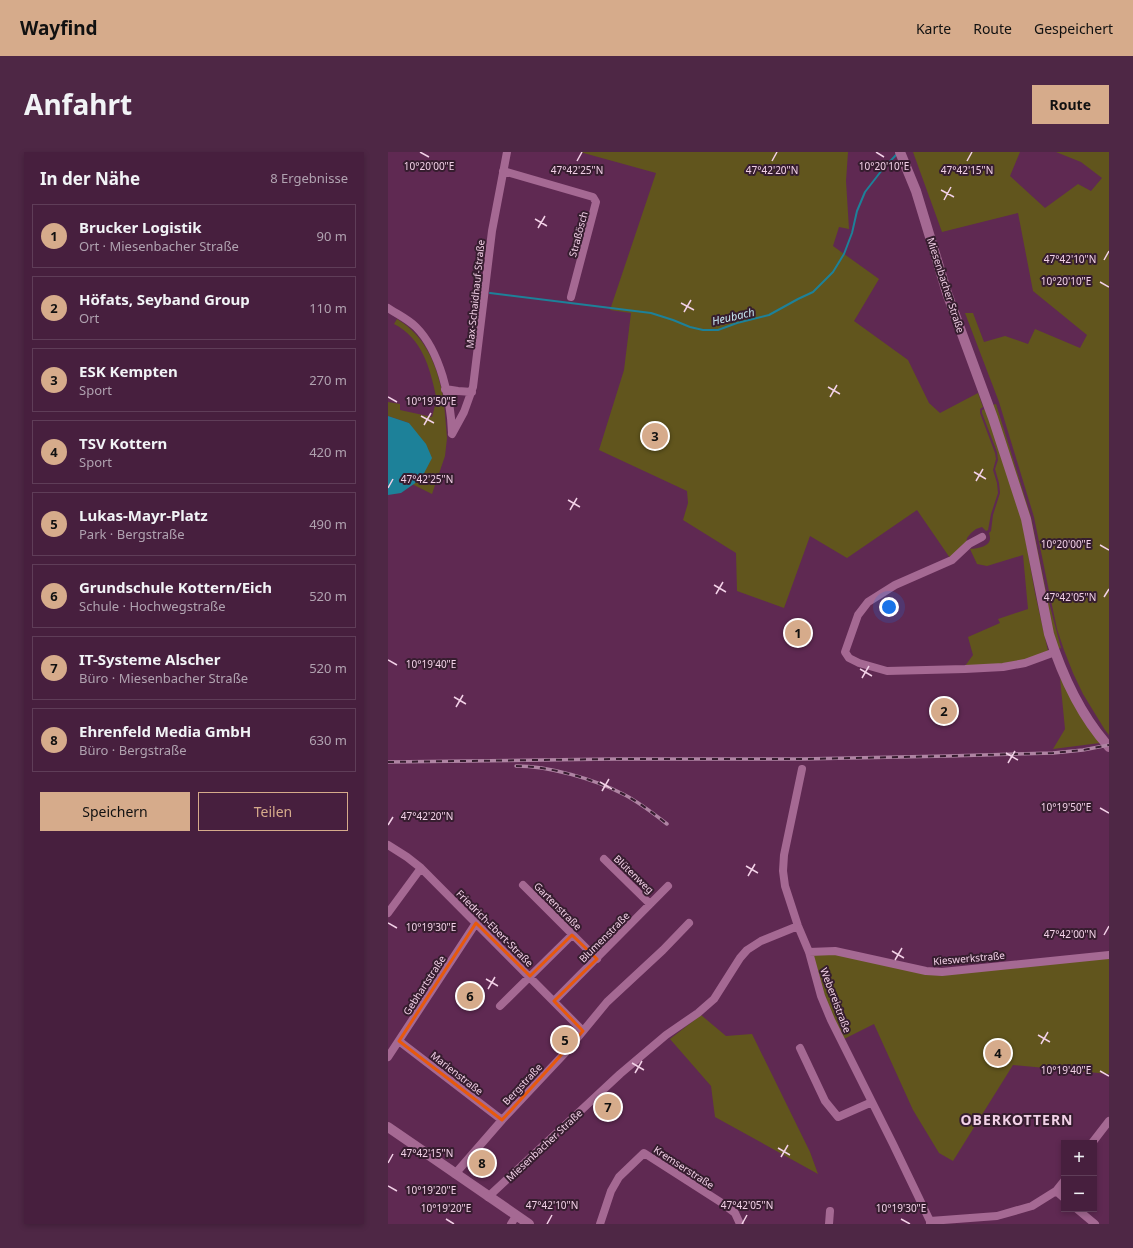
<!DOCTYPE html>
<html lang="de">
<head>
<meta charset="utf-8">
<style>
	:root { --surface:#471f3e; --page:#4e2745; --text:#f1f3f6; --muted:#b0a2b0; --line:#5f3d58; --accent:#d6ab8b }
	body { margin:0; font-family:"Noto Sans",sans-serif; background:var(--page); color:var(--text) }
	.controls { position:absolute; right:12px; bottom:12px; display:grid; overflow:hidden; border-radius:0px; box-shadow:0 2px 6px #0003 }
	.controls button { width:36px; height:36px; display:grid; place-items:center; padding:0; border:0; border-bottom:1px solid var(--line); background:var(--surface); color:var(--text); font:20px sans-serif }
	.you { position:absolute; left:501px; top:455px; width:14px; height:14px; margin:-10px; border:3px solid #fff; border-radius:50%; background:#1a73e8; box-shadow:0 0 0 6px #1a73e833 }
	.badge { display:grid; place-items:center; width:26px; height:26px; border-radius:50%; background:var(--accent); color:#111; font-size:13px; font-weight:700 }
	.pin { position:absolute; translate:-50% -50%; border:2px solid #fff; box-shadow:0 1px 4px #0006 }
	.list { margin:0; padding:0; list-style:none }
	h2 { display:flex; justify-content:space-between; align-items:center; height:52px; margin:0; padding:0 16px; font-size:17px }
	h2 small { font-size:13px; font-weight:400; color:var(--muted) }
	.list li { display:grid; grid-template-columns:26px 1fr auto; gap:12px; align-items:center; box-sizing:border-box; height:64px; margin:0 8px 8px; padding:0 8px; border:1px solid var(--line); border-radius:0px }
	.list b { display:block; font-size:15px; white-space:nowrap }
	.list p { margin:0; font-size:13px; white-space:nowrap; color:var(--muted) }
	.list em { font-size:13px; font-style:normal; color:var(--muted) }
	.actions { display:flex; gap:8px; padding:12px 16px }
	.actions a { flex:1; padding:9px 0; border:1px solid var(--accent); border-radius:0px; text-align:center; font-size:14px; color:var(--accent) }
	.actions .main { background:var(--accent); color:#111 }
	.map { position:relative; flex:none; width:721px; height:1072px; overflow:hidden; border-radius:0px }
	header { display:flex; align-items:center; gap:24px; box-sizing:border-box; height:56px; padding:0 20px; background:var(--accent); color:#111 }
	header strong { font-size:19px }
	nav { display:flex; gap:22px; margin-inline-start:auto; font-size:14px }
	.intro { display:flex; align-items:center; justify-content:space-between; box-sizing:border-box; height:96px; padding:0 24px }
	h1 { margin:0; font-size:28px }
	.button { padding:10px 18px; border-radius:0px; background:var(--accent); color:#111; font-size:14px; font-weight:700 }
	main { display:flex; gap:24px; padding:0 24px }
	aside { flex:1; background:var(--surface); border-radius:0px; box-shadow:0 2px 6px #0003 }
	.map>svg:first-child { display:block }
	.green { fill:#61551d }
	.water { fill:#1d8199 }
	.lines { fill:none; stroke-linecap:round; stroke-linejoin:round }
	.stream { stroke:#1d8199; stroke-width:2 }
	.minor { stroke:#a56993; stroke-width:8 }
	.tertiary { stroke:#a56993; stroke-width:10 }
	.rail-casing { stroke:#af84a3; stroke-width:3.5 }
	.rail { stroke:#361d2f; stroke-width:2; stroke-dasharray:6; stroke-linecap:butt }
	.marked { fill:none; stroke:#e8590c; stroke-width:3; stroke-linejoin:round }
	.ticks { fill:none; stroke:#f2d1e7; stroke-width:1.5 }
	.labels { text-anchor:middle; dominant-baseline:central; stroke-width:4; stroke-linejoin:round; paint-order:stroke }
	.street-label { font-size:10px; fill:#f2d1e7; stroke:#361d2f }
	.water-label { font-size:11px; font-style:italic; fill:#c6e7f1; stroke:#361d2f }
	.district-label { font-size:14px; font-weight:bold; letter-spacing:1px; fill:#f2d1e7; stroke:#361d2f }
	.ticks-label { font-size:10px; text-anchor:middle; fill:#f2d1e7; stroke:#361d2f; stroke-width:4; stroke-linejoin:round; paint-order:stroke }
</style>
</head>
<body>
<header>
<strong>Wayfind</strong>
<nav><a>Karte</a><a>Route</a><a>Gespeichert</a></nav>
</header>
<div class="intro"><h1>Anfahrt</h1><a class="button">Route</a></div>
<main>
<aside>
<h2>In der Nähe<small>8 Ergebnisse</small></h2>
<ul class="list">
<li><span class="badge">1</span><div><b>Brucker Logistik</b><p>Ort · Miesenbacher Straße</p></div><em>90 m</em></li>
<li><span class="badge">2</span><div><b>Höfats, Seyband Group</b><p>Ort</p></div><em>110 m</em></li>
<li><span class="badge">3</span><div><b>ESK Kempten</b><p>Sport</p></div><em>270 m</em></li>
<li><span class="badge">4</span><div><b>TSV Kottern</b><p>Sport</p></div><em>420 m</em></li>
<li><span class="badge">5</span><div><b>Lukas-Mayr-Platz</b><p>Park · Bergstraße</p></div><em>490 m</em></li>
<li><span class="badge">6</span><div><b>Grundschule Kottern/Eich</b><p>Schule · Hochwegstraße</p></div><em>520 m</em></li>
<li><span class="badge">7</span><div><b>IT-Systeme Alscher</b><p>Büro · Miesenbacher Straße</p></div><em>520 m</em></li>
<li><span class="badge">8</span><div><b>Ehrenfeld Media GmbH</b><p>Büro · Bergstraße</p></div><em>630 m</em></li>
</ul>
<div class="actions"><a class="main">Speichern</a><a>Teilen</a></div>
</aside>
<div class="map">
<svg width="721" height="1072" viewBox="0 0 721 1072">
	<rect width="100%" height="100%" fill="#5f2952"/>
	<path class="green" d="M192,0H460L458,29L461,77L451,75L445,94L491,127L466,169L520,208L541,251L552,261L590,241L595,255L592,257V261L607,301L608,307L605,318L609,331L610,341L603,362L600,378L598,379L594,375L588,377L583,381L579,386L578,392L562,406L529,358L459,406L422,384L396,456L349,439L348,401L295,368L300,351L299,339L211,298L236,218L243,161L222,158L268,21Z
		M525,0H632L622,24L657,56L690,32L703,39L714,26L693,10L668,0H721V583L717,578L695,542L685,521L676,498L669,477L661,439L646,365L611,250L577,161H585L596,190L617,184L640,192L647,177L692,196L699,183L645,139L630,61L554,80Z
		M9,167C38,185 48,211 55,244H48C42,216 34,186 6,172Z
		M0,250L12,252V258L44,265L48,250L56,251L59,286L57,304L44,342L24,332L33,327L21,271L0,264Z
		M608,252L643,365L658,439L673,496L670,497L604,253Z
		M597,257L614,305L634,368L647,441L660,499L638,509L617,512L577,514L585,503L580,485L612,471L610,467L640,457L635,403L599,414L589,412L582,397C592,396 606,394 601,381L603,379L605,363L612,341L611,331L607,317L610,308L609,300L594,261V258Z
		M672,526L712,591L665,597L677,577Z
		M423,801H448L538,822L721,806V922L625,913L565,1009L551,1001L525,958L486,872L454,888L444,867Z
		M313,863L338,884L364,882L422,1000L430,1022L327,965L323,934L282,887Z
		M182,873L188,880V885L174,899L165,890Z"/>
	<path class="water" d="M0,264L21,271L38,292L44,306L33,327L13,341L0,343Z"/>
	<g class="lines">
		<path class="stream" d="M102,141L263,161L285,168L302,175L315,178H330L349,171L381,163L410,147L425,140L445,120L456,102L464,81L469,59L477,40L494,18L508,3"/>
		<path class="minor" d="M115,19L205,45L208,50L183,145
			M0,156C9,162 20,167 28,175C52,199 63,247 64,281
			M57,237L70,239L84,240
			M64,282L76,260L85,235L104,79L119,0
			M594,385L581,392L564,408L507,433L480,450L470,463L457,500L461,506L471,511L499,519L577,517L615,515L637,511L667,500
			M414,617L396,703L395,719L397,734L410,774L421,800L433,844L443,868L505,992L542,1069V1072
			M0,693L19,705L33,716L195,879
			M216,707L262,752
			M135,733L209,807
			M0,761L33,716
			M421,800L447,799L538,819L554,820L721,803
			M166,849L280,734
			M112,854L184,783
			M11,889L114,968
			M412,896L437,949L450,965L484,950
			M0,905L88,771
			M704,991L721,969
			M67,1022L114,968L177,901L219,850L275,798L301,771
			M668,1039L676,1046
			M100,1045L232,922L278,883L310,861L326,847L352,806L359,798L373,789L410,774
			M689,1057L707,1072
			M542,1069L609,1064L644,1054L668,1039L676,1029
			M123,1072L128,1064
			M212,1072L223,1039L231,1025L256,1001L334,1051L347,1061L352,1072
			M441,1072L442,1059"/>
		<path class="tertiary" d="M512,0L528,39L559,141L605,266L638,367L661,482C674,523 692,563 721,595
			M0,975L141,1072"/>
		<g class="rail-casing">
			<path id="rail" d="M0,610L226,607H414L560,604L665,601L695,598L721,593
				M128,614C161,614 206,627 235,642C251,650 265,661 279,672"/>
		</g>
		<use href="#rail" class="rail"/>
	</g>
	<path class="marked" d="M88,771L142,824L184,783L209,807L166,849L195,879L114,968L11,889Z"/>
	<path class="ticks" d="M32,0L41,5M488,0L496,5M189,9L194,0M384,9L389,0M579,9L584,0M553,38L566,45M556,48L563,35M147,67L159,74M150,76L157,64M716,108L721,99M712,130L721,135M293,151L306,158M296,160L303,148M440,235L452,242M0,245L9,250M442,245L449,233M33,264L46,271M36,273L43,261M586,320L598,327M588,329L595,317M0,336L5,327M180,348L192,355M182,358L189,346M712,393L721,398M326,433L338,440M328,442L335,430M716,445L721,437M0,508L9,513M472,517L484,524M474,526L481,514M66,545L78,552M68,555L75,543M618,601L630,608M620,611L627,599M212,630L224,637M214,639L221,627M712,656L721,661M0,673L5,665M358,714L370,721M360,724L367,712M0,771L9,776M716,783L721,774M504,799L516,806M507,808L514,796M98,827L110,834M100,837L107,825M650,883L662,890M653,892L660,880M244,911L256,918M712,919L721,924M247,921L254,909M390,996L402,1003M393,1005L400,993M0,1011L5,1002M0,1034L9,1039M58,1067L66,1072M513,1067L522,1072M159,1072L164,1063M354,1072L359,1063"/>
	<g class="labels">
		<g class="street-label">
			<text transform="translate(190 82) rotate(-75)">Straßösch</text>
			<text transform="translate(558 133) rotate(72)">Miesenbacher Straße</text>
			<text transform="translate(87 142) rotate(-84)">Max-Schaidhauf-Straße</text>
			<text transform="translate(246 722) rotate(44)">Blütenweg</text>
			<text transform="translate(170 754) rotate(45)">Gartenstraße</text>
			<text transform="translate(107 776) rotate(45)">Friedrich-Ebert-Straße</text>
			<text transform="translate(216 785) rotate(-45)">Blumenstraße</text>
			<text transform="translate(581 806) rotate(-5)">Kieswerkstraße</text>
			<text transform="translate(36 833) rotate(-57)">Gebhartstraße</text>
			<text transform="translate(448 848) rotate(69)">Webereistraße</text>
			<text transform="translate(69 921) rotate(38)">Marienstraße</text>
			<text transform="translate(134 932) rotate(-47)">Bergstraße</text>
			<text transform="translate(156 993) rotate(-43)">Miesenbacher Straße</text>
			<text transform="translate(296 1015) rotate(33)">Kremserstraße</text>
		</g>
		<g class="water-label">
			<text transform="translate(345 164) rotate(-13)">Heubach</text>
		</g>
		<g class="district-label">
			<text x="629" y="967">OBERKOTTERN</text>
		</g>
	</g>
	<g class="ticks-label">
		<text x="41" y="18">10°20'00"E</text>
		<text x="496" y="18">10°20'10"E</text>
		<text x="189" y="22">47°42'25"N</text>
		<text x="384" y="22">47°42'20"N</text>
		<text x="579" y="22">47°42'15"N</text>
		<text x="682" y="111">47°42'10"N</text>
		<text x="678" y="133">10°20'10"E</text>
		<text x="43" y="253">10°19'50"E</text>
		<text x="39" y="331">47°42'25"N</text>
		<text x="678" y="396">10°20'00"E</text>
		<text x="682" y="449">47°42'05"N</text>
		<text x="43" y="516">10°19'40"E</text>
		<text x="678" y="659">10°19'50"E</text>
		<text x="39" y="668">47°42'20"N</text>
		<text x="43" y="779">10°19'30"E</text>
		<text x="682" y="786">47°42'00"N</text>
		<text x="678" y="922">10°19'40"E</text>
		<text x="39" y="1005">47°42'15"N</text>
		<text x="43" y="1042">10°19'20"E</text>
		<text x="164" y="1057">47°42'10"N</text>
		<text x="359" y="1057">47°42'05"N</text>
		<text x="58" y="1060">10°19'20"E</text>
		<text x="513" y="1060">10°19'30"E</text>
	</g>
</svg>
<div class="controls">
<button>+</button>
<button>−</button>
</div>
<div class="you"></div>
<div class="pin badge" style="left:410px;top:481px">1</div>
<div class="pin badge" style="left:556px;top:559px">2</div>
<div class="pin badge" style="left:267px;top:284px">3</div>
<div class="pin badge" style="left:610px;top:901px">4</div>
<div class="pin badge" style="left:177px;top:888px">5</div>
<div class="pin badge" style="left:82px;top:844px">6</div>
<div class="pin badge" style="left:220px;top:955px">7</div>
<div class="pin badge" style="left:94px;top:1011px">8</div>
</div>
</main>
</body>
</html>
